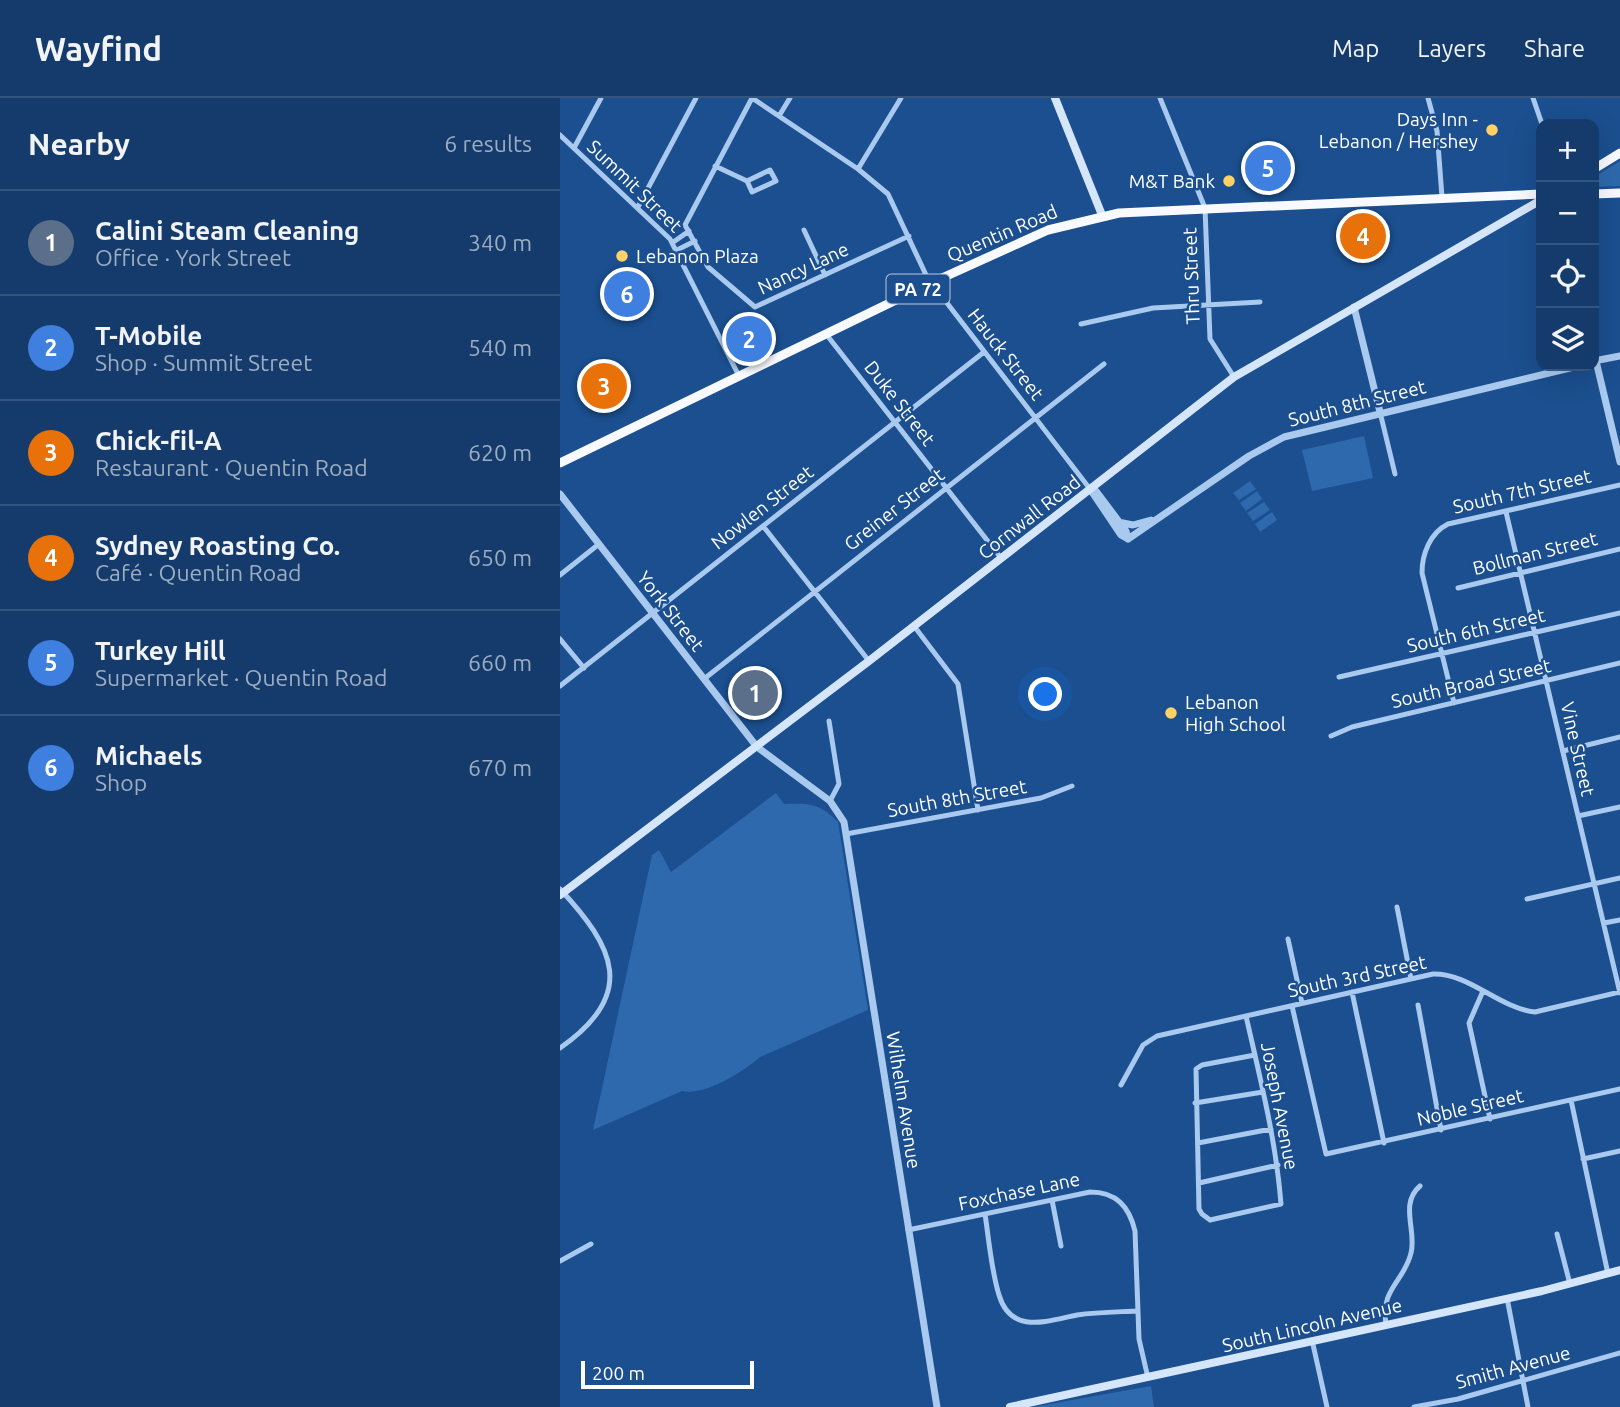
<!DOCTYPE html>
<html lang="en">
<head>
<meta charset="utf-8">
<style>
	:root { --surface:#143b6b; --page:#1d4271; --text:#f1f3f6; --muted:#9dadc1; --line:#33557e; --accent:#95b2f1 }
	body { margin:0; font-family:Ubuntu,sans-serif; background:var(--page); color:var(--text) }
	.controls { position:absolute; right:21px; top:21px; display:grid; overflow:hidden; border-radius:14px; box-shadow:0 7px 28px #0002 }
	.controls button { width:63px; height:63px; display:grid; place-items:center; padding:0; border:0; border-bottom:2px solid var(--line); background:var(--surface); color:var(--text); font:35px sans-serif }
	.scale { position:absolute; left:21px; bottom:18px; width:173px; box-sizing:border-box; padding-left:7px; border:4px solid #fff; border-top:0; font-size:19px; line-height:24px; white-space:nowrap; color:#fff; -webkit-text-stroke:5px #1b4f8f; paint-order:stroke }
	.you { position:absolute; left:486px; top:597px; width:24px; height:24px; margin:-18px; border:5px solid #fff; border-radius:50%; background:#1a73e8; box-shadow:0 0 0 10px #1a73e833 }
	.badge { display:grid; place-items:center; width:46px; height:46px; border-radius:50%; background:var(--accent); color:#fff; font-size:23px; font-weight:700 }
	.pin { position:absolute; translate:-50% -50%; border:4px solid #fff; box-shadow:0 2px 7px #0006 }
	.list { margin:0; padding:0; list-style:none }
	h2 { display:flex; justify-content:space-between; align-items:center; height:91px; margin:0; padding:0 28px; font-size:30px }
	h2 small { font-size:23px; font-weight:400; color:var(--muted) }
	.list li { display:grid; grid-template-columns:46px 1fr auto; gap:21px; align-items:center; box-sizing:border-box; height:105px; padding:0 28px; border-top:2px solid var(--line) }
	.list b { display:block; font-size:26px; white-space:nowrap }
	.list p { margin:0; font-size:23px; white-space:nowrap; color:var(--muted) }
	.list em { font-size:23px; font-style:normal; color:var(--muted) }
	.icon { flex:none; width:38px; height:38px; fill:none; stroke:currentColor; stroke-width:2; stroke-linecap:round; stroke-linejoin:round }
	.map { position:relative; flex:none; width:1060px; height:1309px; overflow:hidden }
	header { display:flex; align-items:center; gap:42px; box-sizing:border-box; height:98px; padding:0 35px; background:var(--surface); border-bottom:2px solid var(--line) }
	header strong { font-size:33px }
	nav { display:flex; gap:38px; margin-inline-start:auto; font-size:24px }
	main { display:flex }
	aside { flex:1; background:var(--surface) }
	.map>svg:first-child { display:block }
	.green { fill:#2e69ad }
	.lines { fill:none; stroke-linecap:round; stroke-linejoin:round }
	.minor { stroke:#a9c9ee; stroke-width:5 }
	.tertiary { stroke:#a9c9ee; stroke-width:7 }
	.secondary { stroke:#d6e6fa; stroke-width:8 }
	.trunk { stroke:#f8faff; stroke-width:9 }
	.poi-dot { fill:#ffd166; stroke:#1b4f8f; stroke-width:2.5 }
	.labels { text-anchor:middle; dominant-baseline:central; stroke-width:5; stroke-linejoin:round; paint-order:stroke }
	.shield { fill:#1b4f8f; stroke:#bbcadd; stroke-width:2 }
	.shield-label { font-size:18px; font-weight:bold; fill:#fff }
	.poi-label { font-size:19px; fill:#fff; stroke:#1b4f8f; text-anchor:end }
	.street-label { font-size:19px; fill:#fff; stroke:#1b4f8f }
</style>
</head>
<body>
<header>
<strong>Wayfind</strong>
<nav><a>Map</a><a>Layers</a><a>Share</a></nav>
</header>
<main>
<aside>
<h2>Nearby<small>6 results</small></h2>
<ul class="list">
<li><span class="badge" style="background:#5c6f8a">1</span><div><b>Calini Steam Cleaning</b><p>Office · York Street</p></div><em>340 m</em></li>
<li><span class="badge" style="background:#3f7fe0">2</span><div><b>T-Mobile</b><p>Shop · Summit Street</p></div><em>540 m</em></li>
<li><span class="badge" style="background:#e8710a">3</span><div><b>Chick-fil-A</b><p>Restaurant · Quentin Road</p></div><em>620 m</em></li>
<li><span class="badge" style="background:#e8710a">4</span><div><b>Sydney Roasting Co.</b><p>Café · Quentin Road</p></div><em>650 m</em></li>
<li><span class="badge" style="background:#3f7fe0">5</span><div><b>Turkey Hill</b><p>Supermarket · Quentin Road</p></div><em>660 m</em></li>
<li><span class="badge" style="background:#3f7fe0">6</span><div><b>Michaels</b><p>Shop</p></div><em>670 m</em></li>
</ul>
</aside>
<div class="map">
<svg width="1060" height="1309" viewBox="0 0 1060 1309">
	<rect width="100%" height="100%" fill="#1b4f8f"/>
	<path class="green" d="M1060,63V88L1034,89V79Z
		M804,338L813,380L752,393L742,352Z
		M690,383L696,391L679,402L673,395Z
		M697,393L702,401L686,413L680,405Z
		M704,404L710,412L693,423L687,415Z
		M712,414L717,422L700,434L695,426Z
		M216,695L224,706C249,705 260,705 278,724L308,912L200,959C183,974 145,998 122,993L33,1032L92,757L99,752L111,774Z
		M591,1288L594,1309H473Z"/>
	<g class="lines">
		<path class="minor" d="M600,0L645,110L650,241L674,279
			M868,0L877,33L882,99
			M973,0L982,26
			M219,18L230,0
			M0,37L110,141L179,278
			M14,50L41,0
			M155,68L187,83L192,94L216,83L210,72L187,83
			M298,71L341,0
			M78,109L136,0
			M244,132L265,177
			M349,138L195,209L148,169L125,127L192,0L298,71L328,96L367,179L530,391
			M112,145L129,133
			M117,152L135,143
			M521,226L593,210L700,204
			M266,236L441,460
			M820,314L835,376
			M946,414L1060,895
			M203,428L309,563
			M0,477L39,446
			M898,490L1060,451
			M354,528L398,586L418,712
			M0,541L24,570
			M779,579L1060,515
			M144,581L544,266
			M0,588L424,254
			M894,605L862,475C862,456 870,435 888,426L1060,387
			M269,623L279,686L270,703
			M771,638L792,629L1060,565
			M1003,653L1060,639
			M1018,718L1060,709
			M286,736L481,700L512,688
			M0,791C54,849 78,896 0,950
			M967,801L1060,780
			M837,809L851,881
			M1044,825L1060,822
			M728,841L742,905
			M923,893L909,925L930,1021
			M792,894L824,1045
			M858,907L881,1032
			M732,908L766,1056L1060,991
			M686,918C700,980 716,1042 721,1106L650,1122L642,1116L639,1111L636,971L642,967L695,957
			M561,987L583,947L597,938L873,876C909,875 939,910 975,914L1060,894
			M1011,1002L1048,1176
			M635,1005L703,994
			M638,1045L711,1031
			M1023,1061L1060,1053
			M639,1085L718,1067
			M492,1102L501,1148
			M425,1116C429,1142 431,1171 439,1197C451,1237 487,1223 517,1217C537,1214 557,1214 577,1213
			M348,1132L530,1094C556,1094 569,1108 575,1133L579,1241L588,1280
			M997,1136L1010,1186
			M0,1163L31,1146
			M947,1200L968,1309
			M826,1226C820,1191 844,1184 851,1155C857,1133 839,1106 860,1088
			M752,1242L767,1309
			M854,1309L898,1301L1060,1255"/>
		<path class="tertiary" d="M794,209L820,314
			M1034,263L1060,258
			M1036,263L1060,364
			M530,391L536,393L566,433L568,441
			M530,391L561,437L568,441
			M0,396L197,649L270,703L284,724L377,1309
			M558,424L573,427L591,422
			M568,441L689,358L724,339L1018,268"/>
		<path class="secondary" d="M495,0L542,117
			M0,797L309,563L674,279L981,102
			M450,1309L982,1193L1060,1172"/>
		<path class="trunk" d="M1034,71L1060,55
			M1034,96L1060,95
			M0,365L371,185L488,132L559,115L981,96"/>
	</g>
	<g class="poi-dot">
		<circle cx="932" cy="32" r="7"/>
		<circle cx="669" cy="83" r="7"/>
		<circle cx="62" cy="158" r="7"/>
		<circle cx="611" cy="615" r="7"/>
	</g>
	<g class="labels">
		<rect class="shield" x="326.5" y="176.5" width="63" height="29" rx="5"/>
		<g class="shield-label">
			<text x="358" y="191">PA 72</text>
		</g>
		<g class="poi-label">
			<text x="918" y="21">Days Inn -<tspan x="918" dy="22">Lebanon / Hershey</tspan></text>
			<text x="655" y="83">M&amp;T Bank</text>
			<text x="76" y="158" text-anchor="start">Lebanon Plaza</text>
			<text x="625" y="604" text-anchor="start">Lebanon<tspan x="625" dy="22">High School</tspan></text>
		</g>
		<g class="street-label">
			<text transform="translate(75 88) rotate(44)">Summit Street</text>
			<text transform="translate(442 135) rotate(-23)">Quentin Road</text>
			<text transform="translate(243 170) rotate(-25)">Nancy Lane</text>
			<text transform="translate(631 178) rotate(-92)">Thru Street</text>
			<text transform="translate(446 256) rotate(52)">Hauck Street</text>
			<text transform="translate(340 305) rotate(52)">Duke Street</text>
			<text transform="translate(797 305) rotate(-14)">South 8th Street</text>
			<text transform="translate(962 393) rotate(-13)">South 7th Street</text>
			<text transform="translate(202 409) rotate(-38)">Nowlen Street</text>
			<text transform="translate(334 411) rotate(-38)">Greiner Street</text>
			<text transform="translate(469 419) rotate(-38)">Cornwall Road</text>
			<text transform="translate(975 455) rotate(-14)">Bollman Street</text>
			<text transform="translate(111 513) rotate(52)">York Street</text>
			<text transform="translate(916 532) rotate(-13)">South 6th Street</text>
			<text transform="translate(911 585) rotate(-13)">South Broad Street</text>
			<text transform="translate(1018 651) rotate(77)">Vine Street</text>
			<text transform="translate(397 700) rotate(-10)">South 8th Street</text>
			<text transform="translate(797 878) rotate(-12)">South 3rd Street</text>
			<text transform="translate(344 1002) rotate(81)">Wilhelm Avenue</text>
			<text transform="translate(720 1008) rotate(79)">Joseph Avenue</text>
			<text transform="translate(910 1009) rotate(-13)">Noble Street</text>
			<text transform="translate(459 1093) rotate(-12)">Foxchase Lane</text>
			<text transform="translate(752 1227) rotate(-13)">South Lincoln Avenue</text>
			<text transform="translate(953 1269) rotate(-15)">Smith Avenue</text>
		</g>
	</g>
</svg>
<div class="controls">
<button>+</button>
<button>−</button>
<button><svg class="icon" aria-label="locate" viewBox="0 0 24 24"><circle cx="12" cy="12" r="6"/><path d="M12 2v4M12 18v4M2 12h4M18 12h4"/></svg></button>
<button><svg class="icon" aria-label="layers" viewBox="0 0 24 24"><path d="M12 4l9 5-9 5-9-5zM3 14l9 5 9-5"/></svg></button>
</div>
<div class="scale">200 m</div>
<div class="you"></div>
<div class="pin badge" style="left:195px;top:595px;background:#5c6f8a">1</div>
<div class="pin badge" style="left:189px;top:241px;background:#3f7fe0">2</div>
<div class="pin badge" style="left:44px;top:288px;background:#e8710a">3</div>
<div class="pin badge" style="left:803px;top:138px;background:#e8710a">4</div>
<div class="pin badge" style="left:708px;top:70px;background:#3f7fe0">5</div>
<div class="pin badge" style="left:67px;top:196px;background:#3f7fe0">6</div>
</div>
</main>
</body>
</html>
